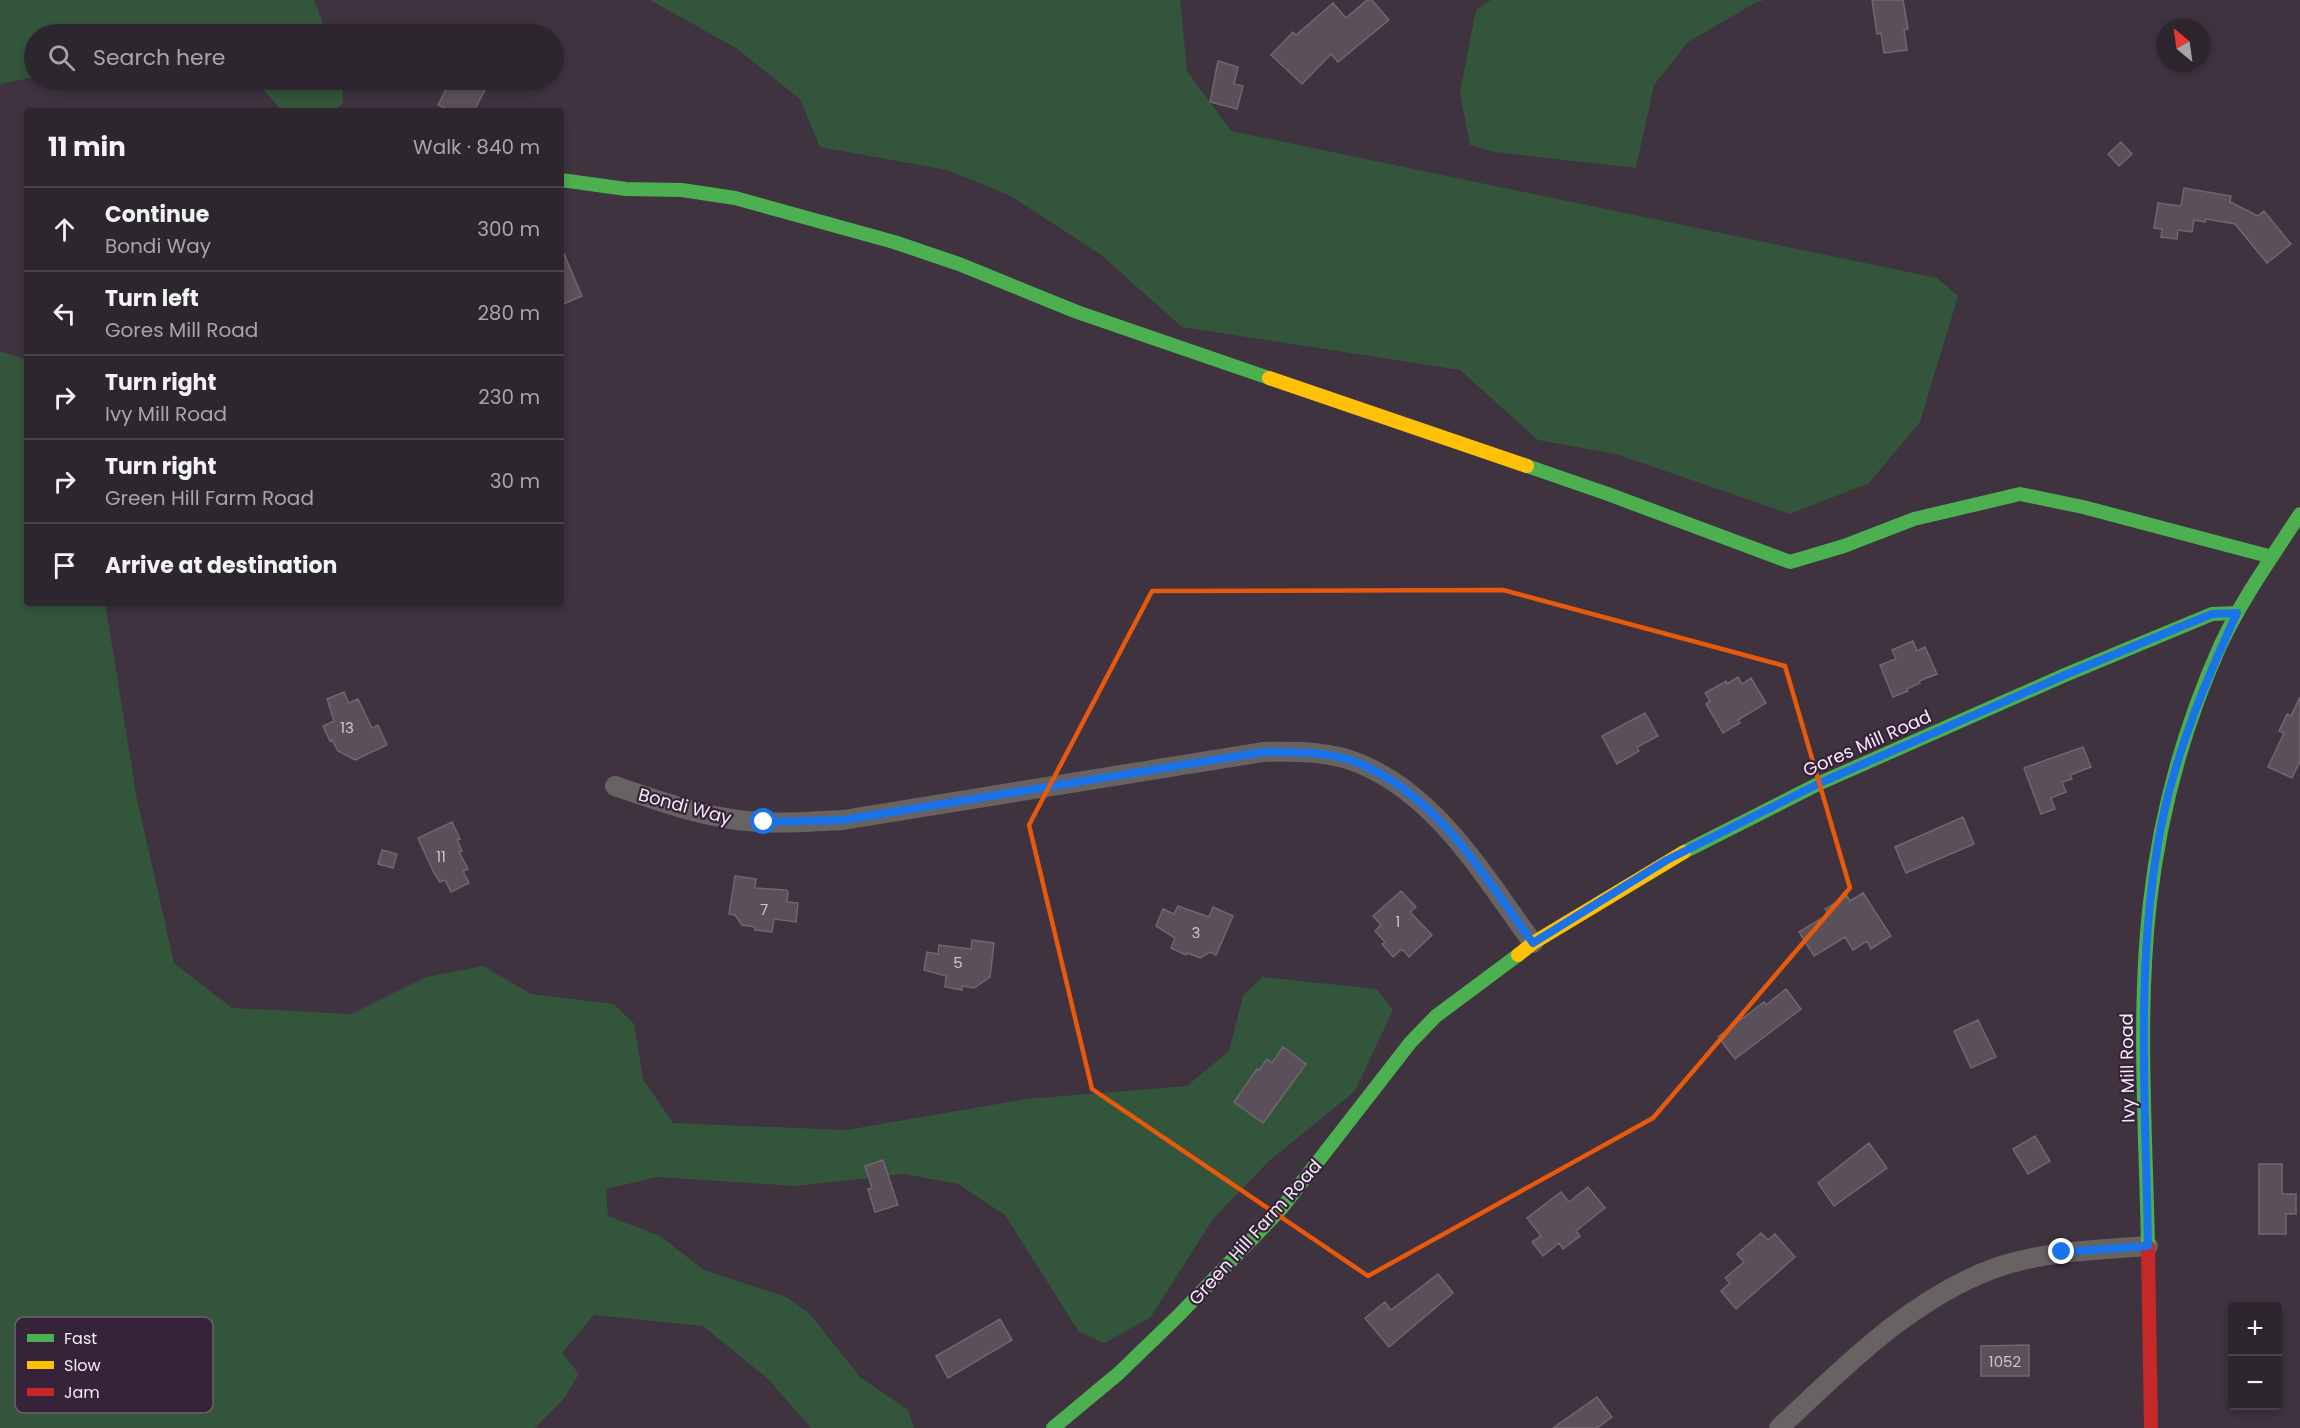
<!DOCTYPE html>
<html lang="en">
<head>
<meta charset="utf-8">
<style>
	:root { --surface:#2e262f; --page:#3a323b; --text:#f1f3f6; --muted:#a7a5aa; --line:#49434b }
	body { margin:0; font-family:Poppins,sans-serif; background:var(--page); color:var(--text) }
	.controls { position:absolute; right:18px; bottom:18px; display:grid; overflow:hidden; border-radius:6px; box-shadow:0 3px 9px #0003 }
	.controls button { width:54px; height:54px; display:grid; place-items:center; padding:0; border:0; border-bottom:2px solid var(--line); background:var(--surface); color:var(--text); font:30px sans-serif }
	.compass { position:absolute; left:2156px; top:18px; width:54px; height:54px; border-radius:50%; background:var(--surface); box-shadow:0 3px 9px #0003; rotate:331deg }
	.stop { position:absolute; width:18px; height:18px; margin:-14px; border:4px solid #1a73e8; border-radius:50%; background:#fff }
	.stop.end { background:#1a73e8; border-color:#fff; box-shadow:0 2px 6px #0008 }
	.list { margin:0; padding:0; list-style:none }
	h2 { display:flex; justify-content:space-between; align-items:center; height:78px; margin:0; padding:0 24px; font-size:26px }
	h2 small { font-size:20px; font-weight:400; color:var(--muted) }
	.list li { display:grid; grid-template-columns:39px 1fr auto; gap:18px; align-items:center; box-sizing:border-box; height:84px; padding:0 24px; border-top:2px solid var(--line) }
	.list b { display:block; font-size:22px; white-space:nowrap }
	.list p { margin:0; font-size:20px; white-space:nowrap; color:var(--muted) }
	.list em { font-size:20px; font-style:normal; color:var(--muted) }
	.icon { flex:none; width:33px; height:33px; fill:none; stroke:currentColor; stroke-width:2; stroke-linecap:round; stroke-linejoin:round }
	.map { position:relative; flex:none; width:2300px; height:1428px; overflow:hidden }
	.search { position:absolute; background:var(--surface); box-shadow:0 3px 9px #0003; left:24px; top:24px; width:540px; height:66px; display:flex; align-items:center; gap:15px; box-sizing:border-box; padding:0 21px; border-radius:33px; color:var(--muted); font-size:22px }
	.panel { position:absolute; background:var(--surface); box-shadow:0 3px 9px #0003; left:24px; top:108px; width:540px; height:498px; border-radius:6px }
	.map>svg:first-child { display:block }
	.green { fill:#33553c }
	.building { fill:#5a5059; stroke:#716670; stroke-width:1.5 }
	.lines { fill:none; stroke-linecap:round; stroke-linejoin:round }
	.street { stroke:#676362; stroke-width:20 }
	.fast { stroke:#4caf50; stroke-width:14 }
	.slow { stroke:#ffc107; stroke-width:14 }
	.jam { stroke:#c62828; stroke-width:14 }
	.route { stroke:#1a73e8; stroke-width:8 }
	.marked { fill:none; stroke:#e8590c; stroke-width:4.5; stroke-linejoin:round }
	.labels { text-anchor:middle; dominant-baseline:central; stroke-width:4.5; stroke-linejoin:round; paint-order:stroke }
	.number-label { font-size:15px; fill:#cfc3d1 }
	.street-label { font-size:18px; fill:#f6e9f9; stroke:#36233a }
	.key { fill:#36233a; stroke:#705e73; stroke-width:1.5 }
	.key-label { font-size:16px; fill:#f6e9f9 }
</style>
</head>
<body>
<div class="map">
<svg width="2300" height="1428" viewBox="0 0 2300 1428">
	<rect width="100%" height="100%" fill="#3e333f"/>
	<path class="green" d="M0,0H314L327,34H34V77L0,84Z
		M650,0H1180L1187,71L1231,131L1937,278L1958,296L1920,422L1869,483L1790,514L1616,454L1538,440L1460,370L1182,327L1100,254L1009,195L947,170L820,147L800,99L736,48Z
		M1491,0H1765L1757,2L1688,42L1654,85L1636,168L1494,152L1470,145L1460,92L1476,10Z
		M123,80H245L178,90Z
		M255,80H342L343,103L334,111H282Z
		M0,351L27,360V603H105L137,799L174,963L232,1008L351,1014L426,977L483,966L531,994L614,1004L634,1024L643,1079L673,1123L846,1130L1026,1099L1187,1086L1229,1051L1243,996L1262,977L1377,989L1393,1010L1355,1091L1269,1161L1213,1219L1150,1318L1104,1343L1079,1332L1005,1215L958,1184L904,1174L796,1186L657,1177L606,1189L608,1216L660,1236L704,1270L786,1297L809,1313L860,1377L908,1410L914,1428H811L768,1379L703,1326L594,1315L562,1353L579,1374L563,1400L535,1428H0Z"/>
	<path class="building" d="M1367,0H1372L1389,20L1338,62L1331,54L1302,84L1271,55L1293,32L1296,35L1333,3L1346,18Z
		M1872,0H1903L1908,29L1904,30L1907,50L1884,53L1881,33L1877,34Z
		M1218,61L1238,67L1234,84L1243,86L1237,109L1210,102Z
		M451,80H490L474,111H451L438,105Z
		M2121,142L2132,154L2119,166L2108,154Z
		M2184,188L2231,196L2230,202L2258,216L2264,211L2291,244L2267,263L2235,224L2206,219L2205,222L2194,220L2192,232L2178,230L2177,239L2161,237L2162,229L2154,228L2158,203L2181,206Z
		M561,247L582,296L561,305Z
		M1913,641L1917,651L1925,647L1937,674L1919,681L1920,683L1907,689L1908,691L1893,697L1880,665L1896,659L1892,650Z
		M1738,677L1742,684L1751,678L1766,703L1738,720L1740,723L1723,733L1706,704L1710,701L1705,693L1726,681L1727,684Z
		M344,692L349,703L358,699L372,728L378,725L387,745L355,760L338,751L332,740L330,741L323,726L334,721L327,699Z
		M2300,697V761L2292,778L2268,767L2284,733L2279,731L2287,714L2291,716Z
		M1645,713L1658,736L1637,747L1639,751L1617,764L1602,736Z
		M2083,747L2091,767L2070,775L2072,779L2062,782L2066,792L2051,798L2055,809L2041,814L2024,768Z
		M1963,817L1974,844L1906,873L1895,847Z
		M452,822L460,839L457,840L462,851L459,852L468,869L463,871L469,883L451,892L445,880L440,882L434,873L418,838Z
		M382,850L397,854L393,868L378,864Z
		M735,876L756,879L755,888L786,890L788,892L787,902L798,903L796,922L774,919L772,932L755,930V927L742,925L735,915L729,914Z
		M1401,891L1416,907L1410,912L1432,935L1409,957L1402,949L1393,957L1382,944L1385,942L1375,931L1381,925L1373,916Z
		M1863,893L1891,936L1871,949L1867,941L1853,950L1845,937L1814,956L1799,932L1829,914L1825,909L1847,896L1850,901Z
		M1178,906L1209,917L1213,907L1233,916L1216,955L1210,952L1200,958L1187,953L1186,955L1171,948L1175,938L1156,926L1163,909L1174,914Z
		M972,940L994,943L990,977L974,988L962,986V990L945,987L946,976L924,970L927,952L938,954L939,945L971,949Z
		M1786,989L1801,1009L1735,1059L1718,1037L1764,1002L1766,1005Z
		M1978,1020L1996,1057L1971,1068L1954,1031Z
		M1283,1047L1306,1064L1263,1123L1234,1102L1257,1069L1259,1070L1267,1059L1272,1063Z
		M2035,1136L2050,1161L2028,1174L2013,1149Z
		M1869,1143L1887,1168L1834,1206L1818,1183Z
		M883,1160L898,1205L875,1212L868,1189L872,1188L865,1166Z
		M2259,1164H2282V1194H2296V1214H2286V1234H2259Z
		M1588,1187L1605,1208L1576,1231L1580,1236L1563,1249L1559,1243L1543,1256L1532,1242L1541,1236L1527,1218L1561,1192L1569,1202Z
		M1761,1233L1768,1240L1775,1234L1795,1257L1736,1309L1721,1291L1730,1283L1725,1278L1744,1262L1737,1254Z
		M1438,1274L1453,1293L1389,1347L1365,1318L1385,1302L1391,1310Z
		M1000,1319L1012,1340L948,1378L936,1356Z
		M2029,1345V1376H1981V1346Z
		M1597,1397L1612,1417L1597,1428H1553Z"/>
	<g class="lines">
		<path class="street" d="M615,786C653,799 691,813 731,819C768,825 806,822 843,820L1263,752C1297,751 1332,751 1363,765C1440,799 1485,878 1533,943
			M1779,1428C1843,1368 1910,1299 1995,1268C2044,1251 2097,1250 2148,1246"/>
		<path class="fast" d="M561,180L626,189L682,190L735,198L894,242L959,264L1077,312L1269,378
			M1527,466L1608,494L1790,562L1844,546L1914,519L2020,494L2083,507L2272,557
			M1684,852L1820,783L2065,675L2212,614L2237,613
			M2148,1247C2146,1134 2137,1015 2150,902C2160,814 2184,727 2220,646C2242,599 2272,557 2300,514
			M1053,1428L1119,1373L1178,1316L1281,1209L1410,1043L1436,1016L1518,955"/>
		<path class="slow" d="M1269,378L1527,466
			M1518,955L1533,943L1684,852"/>
		<path class="jam" d="M2148,1247L2151,1428"/>
	</g>
	<g class="lines">
		<path class="route" d="M764,822L843,820L1263,752C1297,752 1332,751 1363,765C1440,799 1485,878 1533,943L1667,860L1820,783L2065,675L2185,625L2212,614L2237,613C2206,680 2177,749 2162,822C2134,961 2146,1106 2148,1246L2062,1252"/>
	</g>
	<path class="marked" d="M1503,590L1785,666L1850,888L1653,1118L1368,1276L1092,1089L1029,825L1152,591Z"/>
	<g class="labels">
		<g class="number-label">
			<text x="347" y="727">13</text>
			<text x="441" y="856">11</text>
			<text x="764" y="909">7</text>
			<text x="1398" y="921">1</text>
			<text x="1196" y="932">3</text>
			<text x="958" y="962">5</text>
			<text x="2005" y="1361">1052</text>
		</g>
		<g class="street-label">
			<text transform="translate(1867 743) rotate(-24)">Gores Mill Road</text>
			<text transform="translate(685 806) rotate(15)">Bondi Way</text>
			<text transform="translate(2127 1068) rotate(-91)">Ivy Mill Road</text>
			<text transform="translate(1255 1232) rotate(-48)">Green Hill Farm Road</text>
		</g>
	</g>
	<rect x="15" y="1317" width="198" height="96" rx="9" class="key"/>
	<rect x="27" y="1334" width="27" height="8" fill="#4caf50"/>
	<rect x="27" y="1361" width="27" height="8" fill="#ffc107"/>
	<rect x="27" y="1388" width="27" height="8" fill="#c62828"/>
	<g class="key-label">
		<text x="64" y="1344">Fast</text>
		<text x="64" y="1371">Slow</text>
		<text x="64" y="1398">Jam</text>
	</g>
</svg>
<div class="controls">
<button>+</button>
<button>−</button>
</div>
<svg class="compass" viewBox="-18 -18 36 36"><path d="M0-13l5 13h-10z" fill="#e53935"/><path d="M0 13l5-13h-10z" fill="#a7a5aa"/></svg>
<div class="stop" style="left:764px;top:822px"></div>
<div class="stop end" style="left:2062px;top:1252px"></div>
<div class="search"><svg class="icon" aria-label="search" viewBox="0 0 24 24"><circle cx="10" cy="10" r="6"/><path d="M15 15l6 6"/></svg>Search here</div>
<section class="panel">
<h2>11 min<small>Walk · 840 m</small></h2>
<ul class="list">
<li><svg class="icon" aria-label="ahead" viewBox="0 0 24 24"><path d="M12 20V5M6 11l6-6 6 6"/></svg><div><b>Continue</b><p>Bondi Way</p></div><em>300 m</em></li>
<li><svg class="icon" aria-label="left" viewBox="0 0 24 24"><path d="M17 20v-9H6M10 6l-5 5 5 5"/></svg><div><b>Turn left</b><p>Gores Mill Road</p></div><em>280 m</em></li>
<li><svg class="icon" aria-label="right" viewBox="0 0 24 24"><path d="M7 20v-9h11M14 6l5 5-5 5"/></svg><div><b>Turn right</b><p>Ivy Mill Road</p></div><em>230 m</em></li>
<li><svg class="icon" aria-label="right" viewBox="0 0 24 24"><path d="M7 20v-9h11M14 6l5 5-5 5"/></svg><div><b>Turn right</b><p>Green Hill Farm Road</p></div><em>30 m</em></li>
<li><svg class="icon" aria-label="arrive" viewBox="0 0 24 24"><path d="M6 21V4h12l-3 4 3 4H6"/></svg><div><b>Arrive at destination</b></div></li>
</ul>
</section>
</div>
</body>
</html>
